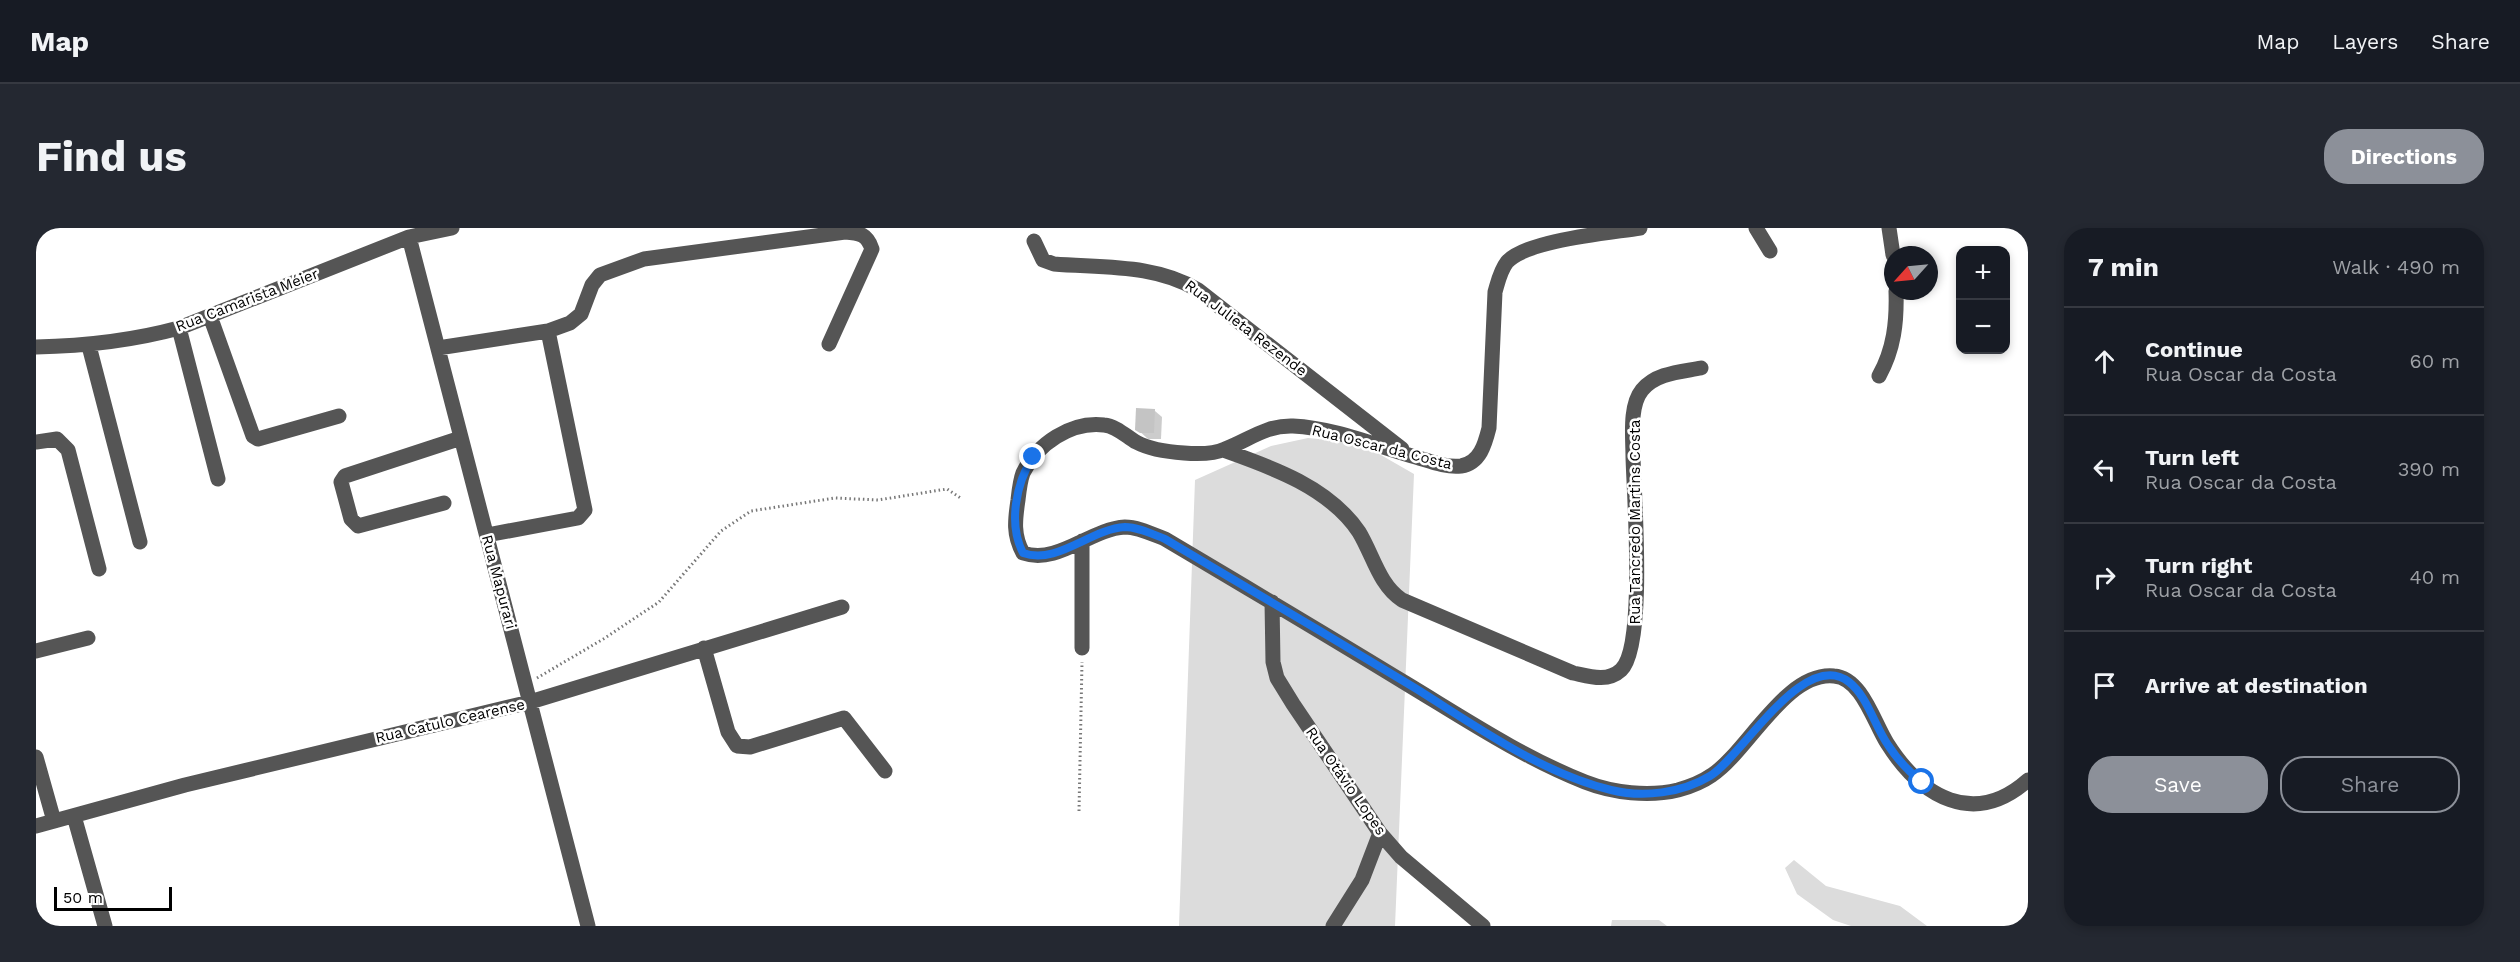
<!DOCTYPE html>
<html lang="en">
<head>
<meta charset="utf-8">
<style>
	:root { --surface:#171b24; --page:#242831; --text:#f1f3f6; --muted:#9ea1a6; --line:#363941; --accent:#8c9099 }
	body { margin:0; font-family:"Work Sans",sans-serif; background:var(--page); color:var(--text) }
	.controls { position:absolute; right:18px; top:18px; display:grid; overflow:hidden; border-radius:12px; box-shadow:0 3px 9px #0003 }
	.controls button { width:54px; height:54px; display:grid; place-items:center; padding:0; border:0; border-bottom:2px solid var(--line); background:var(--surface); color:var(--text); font:30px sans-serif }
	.compass { position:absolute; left:1848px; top:18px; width:54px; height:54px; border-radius:50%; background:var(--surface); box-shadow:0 3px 9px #0003; rotate:243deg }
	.scale { position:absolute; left:18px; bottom:15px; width:118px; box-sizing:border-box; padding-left:6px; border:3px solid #000; border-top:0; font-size:16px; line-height:21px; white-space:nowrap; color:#000; -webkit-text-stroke:4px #fff; paint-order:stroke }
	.stop { position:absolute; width:18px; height:18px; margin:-14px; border:4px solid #1a73e8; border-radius:50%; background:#fff }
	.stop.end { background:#1a73e8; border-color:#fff; box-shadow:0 2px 6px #0008 }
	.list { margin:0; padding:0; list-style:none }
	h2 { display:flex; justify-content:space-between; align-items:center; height:78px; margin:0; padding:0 24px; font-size:26px }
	h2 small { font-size:20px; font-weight:400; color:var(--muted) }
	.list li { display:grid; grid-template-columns:39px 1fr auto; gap:18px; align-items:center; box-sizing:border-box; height:108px; padding:0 24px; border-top:2px solid var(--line) }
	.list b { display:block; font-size:22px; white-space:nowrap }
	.list p { margin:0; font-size:20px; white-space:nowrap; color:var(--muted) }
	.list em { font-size:20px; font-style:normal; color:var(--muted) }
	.actions { display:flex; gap:12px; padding:18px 24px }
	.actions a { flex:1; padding:14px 0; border:2px solid var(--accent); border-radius:24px; text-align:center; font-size:21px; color:var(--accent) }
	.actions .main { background:var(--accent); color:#fff }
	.icon { flex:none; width:33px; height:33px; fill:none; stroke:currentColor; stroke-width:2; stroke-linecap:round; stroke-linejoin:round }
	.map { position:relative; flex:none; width:1992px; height:698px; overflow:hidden; border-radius:24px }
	header { display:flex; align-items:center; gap:36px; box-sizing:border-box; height:84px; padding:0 30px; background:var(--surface); border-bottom:2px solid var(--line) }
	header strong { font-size:28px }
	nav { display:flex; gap:33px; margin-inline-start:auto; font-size:21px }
	.intro { display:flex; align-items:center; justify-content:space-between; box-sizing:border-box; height:144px; padding:0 36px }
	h1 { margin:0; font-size:42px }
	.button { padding:15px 27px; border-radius:24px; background:var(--accent); color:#fff; font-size:21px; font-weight:700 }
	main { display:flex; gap:36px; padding:0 36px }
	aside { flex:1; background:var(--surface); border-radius:24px; box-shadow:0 3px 9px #0003 }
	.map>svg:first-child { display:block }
	.green { fill:#dcdcdc }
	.shadow { fill:#0003 }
	.building { fill:#c4c4c4 }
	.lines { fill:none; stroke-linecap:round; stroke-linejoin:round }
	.path { stroke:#777; stroke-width:3; stroke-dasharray:1.5 3; stroke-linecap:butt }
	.minor { stroke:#555; stroke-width:15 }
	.route { stroke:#1a73e8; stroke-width:8 }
	.labels { text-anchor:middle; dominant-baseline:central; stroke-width:5; stroke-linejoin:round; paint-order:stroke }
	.street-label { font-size:15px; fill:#000; stroke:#fff }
</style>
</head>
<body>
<header>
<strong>Map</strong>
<nav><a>Map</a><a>Layers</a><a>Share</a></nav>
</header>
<div class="intro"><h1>Find us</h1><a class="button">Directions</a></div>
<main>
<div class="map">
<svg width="1992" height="698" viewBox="0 0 1992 698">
	<rect width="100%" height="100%" fill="#fff"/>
	<path class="green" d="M1272,210L1324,215L1378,246L1359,698H1143L1159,252L1235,218Z
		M1758,632L1790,658L1864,678L1891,698H1815L1797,692L1761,666L1749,640Z
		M1576,692H1623L1631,698H1575Z"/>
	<path class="shadow" d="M1119,183L1126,189L1125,211H1112L1101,201Z"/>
	<path class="building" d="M1100,180L1119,181L1118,205H1104L1099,202Z"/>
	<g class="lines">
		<path class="path" d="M501,450L569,410L623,374L685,303L715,283L799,270L842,272L911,261L926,271
			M1043,583L1046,434"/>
		<path class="minor" d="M1604,0C1573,5 1491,12 1471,34C1464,43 1462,54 1459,64L1453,200C1449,216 1444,235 1425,238C1409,240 1391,232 1376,228C1338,217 1298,200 1257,198C1230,197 1213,212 1189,221C1178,226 1161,226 1148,225C1132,224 1115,222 1100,214C1090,208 1080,198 1068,197C1035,193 1001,216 987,245C984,253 983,263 982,272C979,292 977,307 987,325C1022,337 1054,301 1089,299C1102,299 1116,306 1129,311C1210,359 1291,407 1371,456C1429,491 1486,529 1549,554C1577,565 1613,569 1642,562C1653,559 1666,554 1676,547C1712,523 1750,443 1798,448C1826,450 1838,495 1851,515C1885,569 1938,600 1992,552
			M1720,0L1734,23
			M1853,0L1857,27
			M373,9L552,698
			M998,13L1007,32L1018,36C1067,40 1119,36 1162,62L1366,221
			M174,88L217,208L222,211L303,188
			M143,100L182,251
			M53,118L104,314
			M0,119C49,118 95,113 143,100L373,9L416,0
			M402,120L512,103L534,95L545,86L556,57L564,47L608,31L809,4C824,5 831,6 836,21L793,116
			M1843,148C1858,121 1861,94 1860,63
			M0,214L21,211L32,222L63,341
			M1187,222C1235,239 1293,259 1323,304C1337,327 1343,357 1366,372L1537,445C1552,448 1571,455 1585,442C1610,419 1598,268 1597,229C1597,210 1593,178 1606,162C1620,145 1644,144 1665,140
			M408,275L322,298L315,291L305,254L309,248L425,210
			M451,307L542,290L549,282L512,103
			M1046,313V420
			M1236,374L1237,434L1241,450L1257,476L1344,605L1365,629L1447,698
			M668,420L692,504L701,518L714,519L808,490L849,543
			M0,423L52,410
			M0,529L18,593
			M38,588L69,698
			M0,598L149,557L494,474L806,379
			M1297,698L1326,652L1344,605"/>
	</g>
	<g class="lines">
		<path class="route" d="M997,229C980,255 972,296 987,325C1022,337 1054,301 1089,299C1102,299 1116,306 1129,311C1212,360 1296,410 1379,460C1440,498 1505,545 1575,562C1607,570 1646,565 1674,548C1706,529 1768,419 1813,454C1832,469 1838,497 1852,517C1861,531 1872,543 1886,554"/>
	</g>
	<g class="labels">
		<g class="street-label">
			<text transform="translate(211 72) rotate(-21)">Rua Camarista Méier</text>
			<text transform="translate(1210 100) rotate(37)">Rua Julieta Rezende</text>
			<text transform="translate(1346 219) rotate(14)">Rua Oscar da Costa</text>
			<text transform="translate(1599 294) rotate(-90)">Rua Tancredo Martins Costa</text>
			<text transform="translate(463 354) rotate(75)">Rua Mapurari</text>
			<text transform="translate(414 493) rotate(-13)">Rua Catulo Cearense</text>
			<text transform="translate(1310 553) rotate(55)">Rua Otávio Lopes</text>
		</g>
	</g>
</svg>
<div class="controls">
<button>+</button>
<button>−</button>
</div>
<svg class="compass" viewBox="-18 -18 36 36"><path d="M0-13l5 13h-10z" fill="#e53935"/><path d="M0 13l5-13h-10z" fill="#9ea1a6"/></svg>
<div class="scale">50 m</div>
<div class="stop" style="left:1886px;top:554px"></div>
<div class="stop end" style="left:997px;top:229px"></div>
</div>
<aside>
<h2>7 min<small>Walk · 490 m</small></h2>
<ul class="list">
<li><svg class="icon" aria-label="ahead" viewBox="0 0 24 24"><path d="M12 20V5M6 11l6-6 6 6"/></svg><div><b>Continue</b><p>Rua Oscar da Costa</p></div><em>60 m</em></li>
<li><svg class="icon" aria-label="left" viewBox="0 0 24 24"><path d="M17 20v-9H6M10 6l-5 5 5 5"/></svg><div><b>Turn left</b><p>Rua Oscar da Costa</p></div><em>390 m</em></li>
<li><svg class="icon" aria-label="right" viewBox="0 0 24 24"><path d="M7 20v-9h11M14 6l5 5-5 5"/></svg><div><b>Turn right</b><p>Rua Oscar da Costa</p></div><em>40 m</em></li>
<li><svg class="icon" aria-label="arrive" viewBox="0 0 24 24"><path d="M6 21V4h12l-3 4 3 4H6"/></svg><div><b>Arrive at destination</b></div></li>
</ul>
<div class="actions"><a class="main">Save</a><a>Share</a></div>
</aside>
</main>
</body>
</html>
